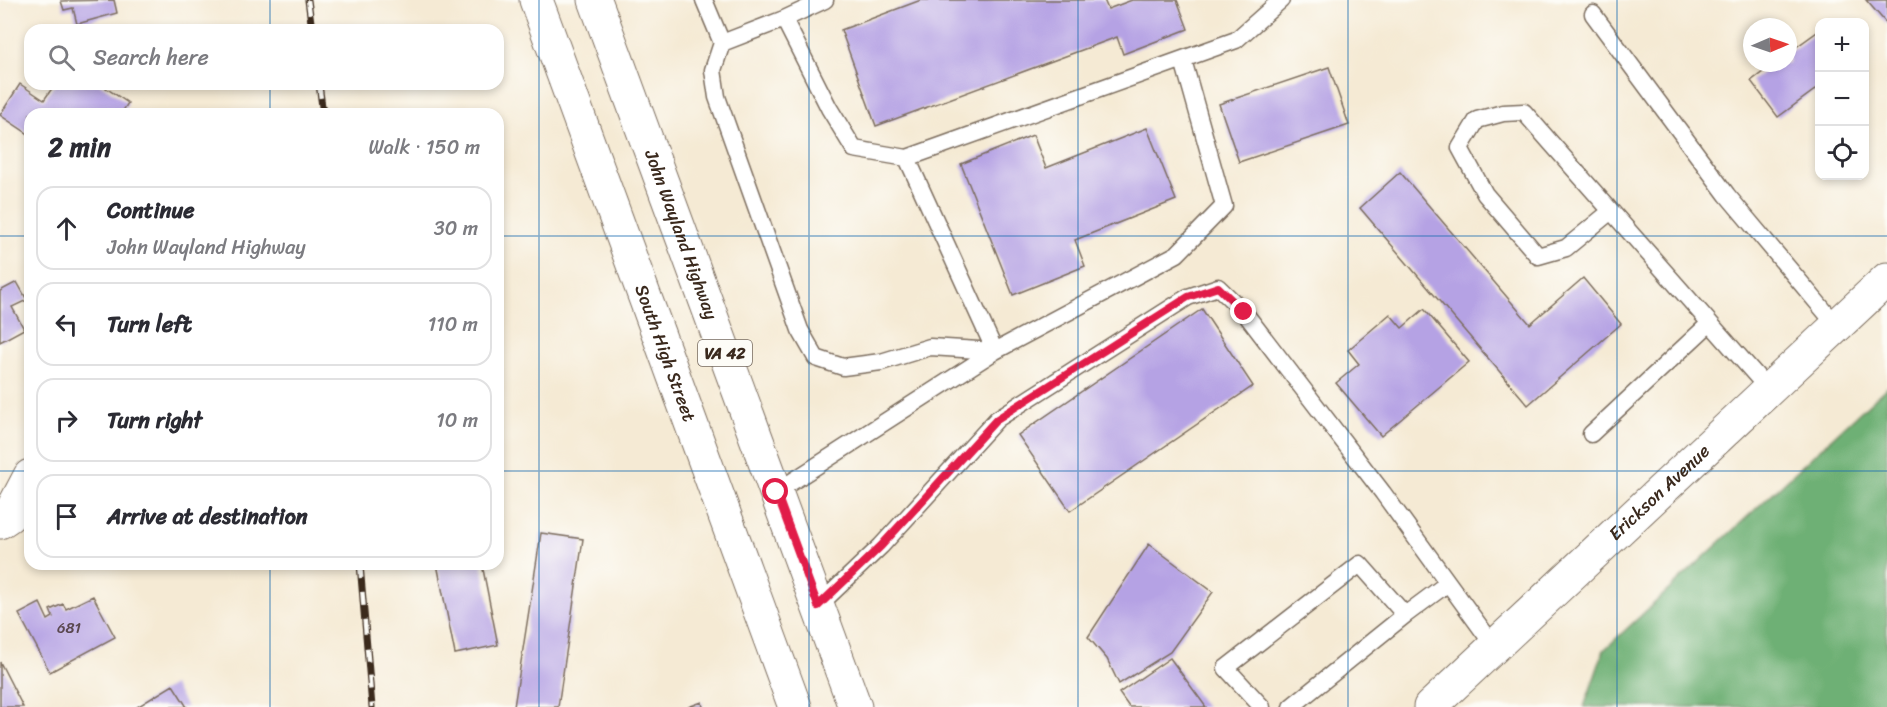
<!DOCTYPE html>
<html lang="en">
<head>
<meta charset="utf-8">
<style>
	:root { --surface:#fff; --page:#f2f2f3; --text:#2b2b33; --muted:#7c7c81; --line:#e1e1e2 }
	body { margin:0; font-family:Sriracha,sans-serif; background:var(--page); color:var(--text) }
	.controls { position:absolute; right:18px; top:18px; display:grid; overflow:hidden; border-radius:12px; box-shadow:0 3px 9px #0003 }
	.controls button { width:54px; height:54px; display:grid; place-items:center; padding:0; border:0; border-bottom:2px solid var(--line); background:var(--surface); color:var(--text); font:30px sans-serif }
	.compass { position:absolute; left:1743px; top:18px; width:54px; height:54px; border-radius:50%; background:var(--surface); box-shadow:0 3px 9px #0003; rotate:88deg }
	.stop { position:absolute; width:18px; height:18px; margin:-14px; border:4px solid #e11d48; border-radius:50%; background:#fff }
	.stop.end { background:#e11d48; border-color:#fff; box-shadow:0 2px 6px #0008 }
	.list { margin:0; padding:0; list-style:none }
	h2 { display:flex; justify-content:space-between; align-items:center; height:78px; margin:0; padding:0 24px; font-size:26px }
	h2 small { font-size:20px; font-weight:400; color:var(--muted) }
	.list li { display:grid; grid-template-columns:39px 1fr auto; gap:18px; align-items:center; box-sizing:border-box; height:84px; margin:0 12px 12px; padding:0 12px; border:2px solid var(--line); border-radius:18px }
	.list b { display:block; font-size:22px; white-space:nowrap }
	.list p { margin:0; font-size:20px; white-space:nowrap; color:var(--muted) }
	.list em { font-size:20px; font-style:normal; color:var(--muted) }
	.icon { flex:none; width:33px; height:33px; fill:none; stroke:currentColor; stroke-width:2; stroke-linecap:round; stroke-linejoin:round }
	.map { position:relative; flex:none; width:1887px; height:707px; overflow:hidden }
	.search { position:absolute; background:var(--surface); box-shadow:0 3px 9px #0003; left:24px; top:24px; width:480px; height:66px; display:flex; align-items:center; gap:15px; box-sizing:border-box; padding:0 21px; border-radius:18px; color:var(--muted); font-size:22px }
	.panel { position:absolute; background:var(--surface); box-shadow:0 3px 9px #0003; left:24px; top:108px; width:480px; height:462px; border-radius:18px }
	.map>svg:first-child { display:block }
	.forest { fill:#6eb074; stroke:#546d49; stroke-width:1.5 }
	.building { fill:#b5a2e4 }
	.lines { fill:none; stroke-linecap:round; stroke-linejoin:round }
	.lane-casing { stroke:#7c6d5e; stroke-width:19 }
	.street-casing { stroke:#7c6d5e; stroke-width:35 }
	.primary-casing { stroke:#7c6d5e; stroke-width:35 }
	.lane { stroke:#fff; stroke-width:16 }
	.street { stroke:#fff; stroke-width:33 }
	.primary { stroke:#fff; stroke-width:33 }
	.rail-casing { stroke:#3b2a1e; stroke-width:7 }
	.rail { stroke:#fdfcf7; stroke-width:4.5; stroke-dasharray:14; stroke-linecap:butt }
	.route { stroke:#e11d48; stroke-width:8 }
	.grid { fill:none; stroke:#1f6fb2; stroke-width:1.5; stroke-opacity:0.55 }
	.labels { text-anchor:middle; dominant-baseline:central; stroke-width:5; stroke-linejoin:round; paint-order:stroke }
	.number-label { font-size:15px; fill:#5a4850 }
	.shield { fill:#fdfcf7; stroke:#75695f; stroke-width:1.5 }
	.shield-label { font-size:16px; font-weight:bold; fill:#3b2a1e }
	.street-label { font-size:18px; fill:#3b2a1e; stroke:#fdfcf7 }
</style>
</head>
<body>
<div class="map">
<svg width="1887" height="707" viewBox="0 0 1887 707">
	<rect width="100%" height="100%" fill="#fdfcf7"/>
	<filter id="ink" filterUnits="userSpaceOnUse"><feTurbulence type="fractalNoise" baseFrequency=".0167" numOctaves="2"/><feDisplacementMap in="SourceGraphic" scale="12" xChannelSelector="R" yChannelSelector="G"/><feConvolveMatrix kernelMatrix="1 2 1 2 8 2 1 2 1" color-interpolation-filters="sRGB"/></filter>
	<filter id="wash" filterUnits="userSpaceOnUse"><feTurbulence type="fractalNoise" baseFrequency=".008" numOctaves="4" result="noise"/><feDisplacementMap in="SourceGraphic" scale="24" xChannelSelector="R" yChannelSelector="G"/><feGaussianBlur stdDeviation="1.35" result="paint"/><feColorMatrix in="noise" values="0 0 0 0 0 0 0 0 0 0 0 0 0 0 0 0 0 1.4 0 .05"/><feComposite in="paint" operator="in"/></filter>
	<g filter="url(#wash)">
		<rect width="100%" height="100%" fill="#f5ead4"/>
		<path class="forest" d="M1887,387V707H1584L1604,650Z"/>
		<g id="blocks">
			<path class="building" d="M114,0L117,13L77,24L73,8L64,10L61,1Z
				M921,0H1104L1108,9L1132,0H1177L1188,29L1123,54L1117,37L876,126L841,30Z
				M1866,0H1887V24Z
				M1820,30V86L1778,117L1751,81L1775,63H1788V53Z
				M1329,67L1349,125L1239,162L1219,104Z
				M20,84L44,100L55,84H100L128,103L121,114H30V135L0,115Z
				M1147,128L1176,200L1075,240L1085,266L1013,295L961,164L1033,135L1046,168Z
				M1400,172L1530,324L1583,278L1621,324L1528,405L1360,208Z
				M17,282L27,300L12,307L24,329L0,342V291Z
				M1202,309L1253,386L1070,511L1018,435Z
				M1424,309L1469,362L1381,436L1336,383L1359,364L1348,350L1390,314L1402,328Z
				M541,533L583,539L558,707H514Z
				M1149,544L1213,592L1170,652L1119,684L1107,659L1088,637Z
				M437,564H482L498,645L455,654Z
				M93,596L115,637L50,672L19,614L40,603L48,620L53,617L50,610L63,604L66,609Z
				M1170,658L1206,707H1129L1119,693Z
				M0,662L23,707H0Z
				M173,685L187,707H137Z
				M702,702L703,707H688Z"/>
		</g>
	</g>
	<g filter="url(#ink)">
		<use href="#blocks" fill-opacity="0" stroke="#7c6d5e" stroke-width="1.5"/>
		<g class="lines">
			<g class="lane-casing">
				<path id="lane" d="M704,0L722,43L784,19L829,108L854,149L907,158L995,351L776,492
					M1593,14L1727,195L1837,326
					M784,19L825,0
					M722,43L713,70L717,97L800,330L816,358L843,367L881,362L930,347L995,351L1177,254L1224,206L1183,60
					M907,158L1236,40L1281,0
					M1611,211L1566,248L1538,256L1485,194L1460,148L1477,120L1503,113L1524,112C1605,205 1687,297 1769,390
					M1591,434L1710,323
					M818,606L881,546L997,419L1188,297L1218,287L1244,312L1383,493L1494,646
					M1262,707L1226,668L1360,564L1405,615L1448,583
					M1291,707L1405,615"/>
			</g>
			<g class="street-casing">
				<path id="street" d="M0,522L9,516L30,476"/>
			</g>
			<g class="primary-casing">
				<g id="primary">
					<path id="s1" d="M536,0L795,707"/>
					<path id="s2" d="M595,0L855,707"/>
					<path id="s3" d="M1430,707L1887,279"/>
				</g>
			</g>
			<use href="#lane" class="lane"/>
			<use href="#street" class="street"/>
			<use href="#primary" class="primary"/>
			<g class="rail-casing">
				<path id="rail" d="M308,0L312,30
					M319,84L323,114
					M360,564L372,707"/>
			</g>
			<use href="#rail" class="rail"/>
		</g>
	</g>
	<g class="lines" filter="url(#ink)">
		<path class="route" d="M776,492L818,606L881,546L997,419L1188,297L1218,287L1244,312"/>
	</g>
	<path class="grid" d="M270,0V30M539,0V707M809,0V707M1078,0V707M1348,0V707M1617,0V707M270,84V114M0,236H30M498,236H1887M0,471H30M498,471H1887M270,564V707"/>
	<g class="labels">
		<g class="number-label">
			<text x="69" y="628">681</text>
		</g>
		<rect class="shield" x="698" y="340" width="54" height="26" rx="4.5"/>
		<g class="shield-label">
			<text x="725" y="353">VA 42</text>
		</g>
		<g class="street-label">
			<text stroke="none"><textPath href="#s2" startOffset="250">John Wayland Highway</textPath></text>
			<text stroke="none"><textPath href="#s1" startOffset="376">South High Street</textPath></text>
			<text stroke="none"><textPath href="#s3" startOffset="314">Erickson Avenue</textPath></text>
		</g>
	</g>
</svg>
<div class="controls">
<button>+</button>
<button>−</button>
<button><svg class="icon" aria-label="locate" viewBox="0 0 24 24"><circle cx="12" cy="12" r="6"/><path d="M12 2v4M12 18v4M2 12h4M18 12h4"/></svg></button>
</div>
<svg class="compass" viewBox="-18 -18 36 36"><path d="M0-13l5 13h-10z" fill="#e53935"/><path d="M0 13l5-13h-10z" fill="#7c7c81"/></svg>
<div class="stop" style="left:776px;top:492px"></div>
<div class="stop end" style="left:1244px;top:312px"></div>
<div class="search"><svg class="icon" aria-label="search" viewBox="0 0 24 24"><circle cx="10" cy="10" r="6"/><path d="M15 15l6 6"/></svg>Search here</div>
<section class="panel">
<h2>2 min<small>Walk · 150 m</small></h2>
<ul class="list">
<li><svg class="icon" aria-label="ahead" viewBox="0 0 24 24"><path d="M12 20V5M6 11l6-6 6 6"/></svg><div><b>Continue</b><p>John Wayland Highway</p></div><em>30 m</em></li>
<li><svg class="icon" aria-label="left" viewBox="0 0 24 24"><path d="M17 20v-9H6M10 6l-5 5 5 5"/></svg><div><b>Turn left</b></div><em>110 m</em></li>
<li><svg class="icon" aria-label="right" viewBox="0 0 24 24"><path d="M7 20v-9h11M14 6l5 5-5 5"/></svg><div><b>Turn right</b></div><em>10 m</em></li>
<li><svg class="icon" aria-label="arrive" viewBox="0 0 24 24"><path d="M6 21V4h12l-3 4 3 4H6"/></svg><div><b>Arrive at destination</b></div></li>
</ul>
</section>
</div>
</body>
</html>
